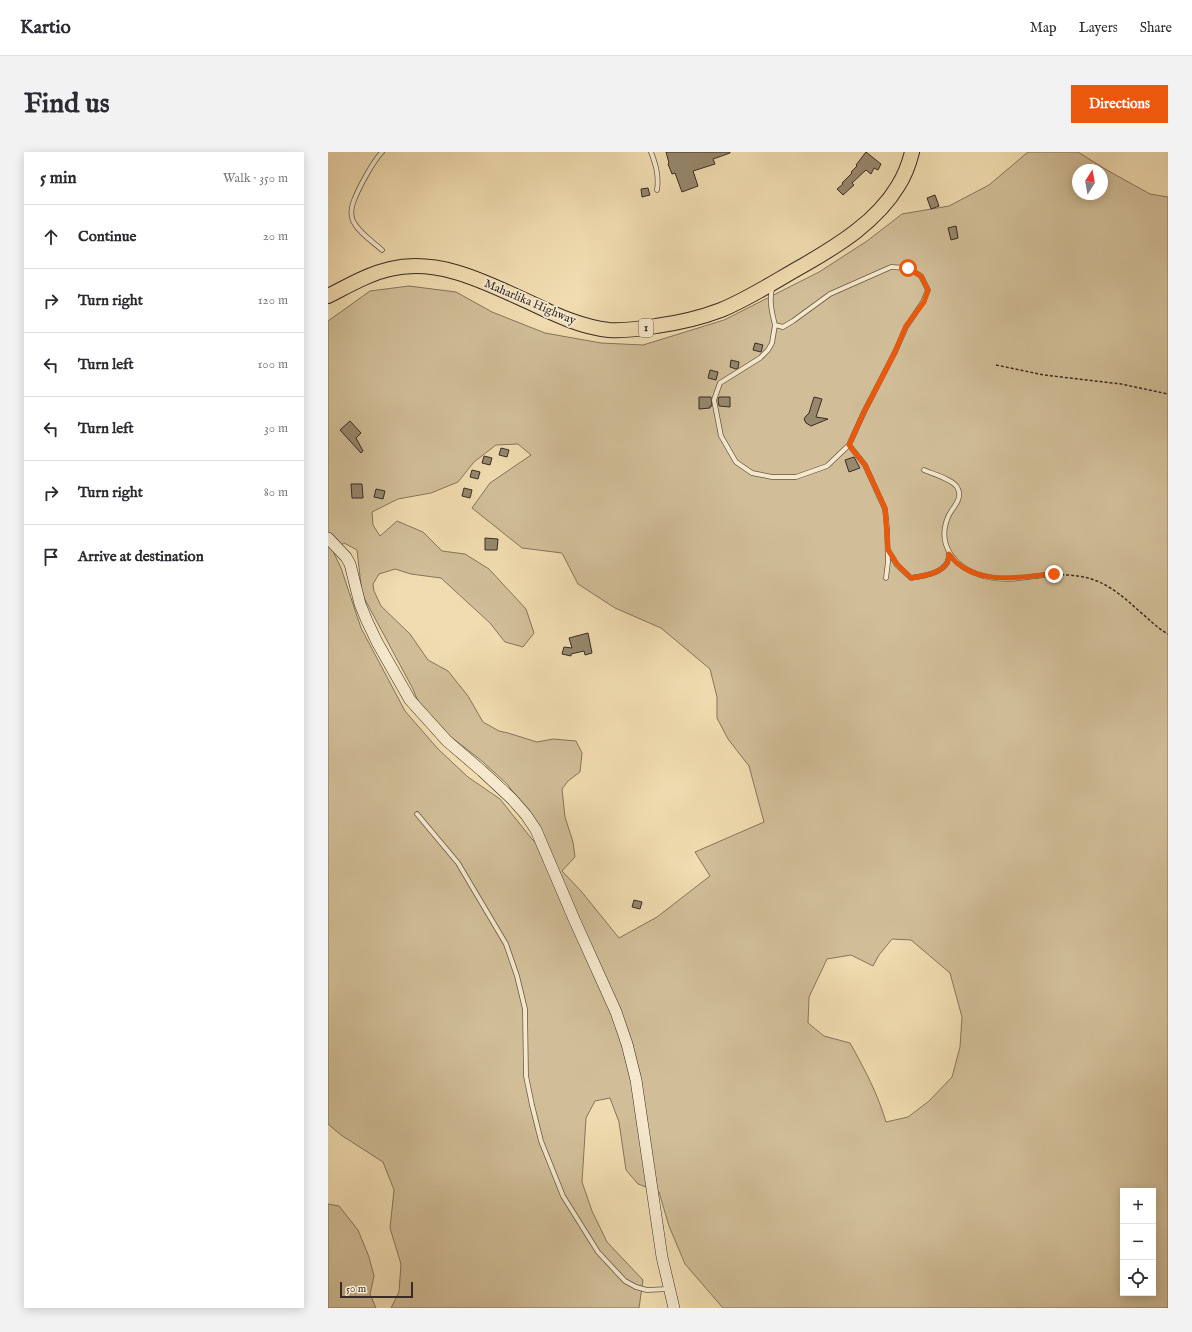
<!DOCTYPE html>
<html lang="en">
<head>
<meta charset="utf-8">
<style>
	:root { --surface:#fff; --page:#f2f2f3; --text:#2b2b33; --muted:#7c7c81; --line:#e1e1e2; --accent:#ea580c }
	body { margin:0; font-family:"IM FELL English",serif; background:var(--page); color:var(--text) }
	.controls { position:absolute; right:12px; bottom:12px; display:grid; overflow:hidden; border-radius:0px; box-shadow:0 2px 10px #0003 }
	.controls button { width:36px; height:36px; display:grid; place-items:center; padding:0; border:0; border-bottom:1px solid var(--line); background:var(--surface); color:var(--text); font:20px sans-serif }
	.compass { position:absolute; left:744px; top:12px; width:36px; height:36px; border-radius:50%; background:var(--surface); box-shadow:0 2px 10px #0003; rotate:11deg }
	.scale { position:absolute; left:12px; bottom:10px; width:73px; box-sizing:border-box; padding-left:4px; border:2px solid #372c24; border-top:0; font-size:11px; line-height:14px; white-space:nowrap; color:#372c24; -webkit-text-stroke:3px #f5e8cc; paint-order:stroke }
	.stop { position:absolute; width:12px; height:12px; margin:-9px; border:3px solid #ea580c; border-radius:50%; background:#fff }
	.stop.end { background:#ea580c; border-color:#fff; box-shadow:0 1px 4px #0008 }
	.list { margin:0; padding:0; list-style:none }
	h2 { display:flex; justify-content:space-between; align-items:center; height:52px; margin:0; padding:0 16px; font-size:17px }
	h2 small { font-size:13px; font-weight:400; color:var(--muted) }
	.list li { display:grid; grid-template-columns:26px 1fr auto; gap:12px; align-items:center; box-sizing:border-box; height:64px; padding:0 16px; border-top:1px solid var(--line) }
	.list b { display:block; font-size:15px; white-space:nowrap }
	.list em { font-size:13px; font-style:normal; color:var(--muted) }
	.icon { flex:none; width:22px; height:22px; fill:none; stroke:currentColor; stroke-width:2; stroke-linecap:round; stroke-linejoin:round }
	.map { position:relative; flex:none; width:840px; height:1156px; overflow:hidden; border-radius:0px }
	header { display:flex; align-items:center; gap:24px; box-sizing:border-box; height:56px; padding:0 20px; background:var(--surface); border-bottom:1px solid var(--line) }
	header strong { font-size:19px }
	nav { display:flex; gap:22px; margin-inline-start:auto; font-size:14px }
	.intro { display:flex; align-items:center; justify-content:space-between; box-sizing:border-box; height:96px; padding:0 24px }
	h1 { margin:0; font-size:28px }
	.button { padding:10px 18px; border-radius:0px; background:var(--accent); color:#fff; font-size:14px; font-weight:700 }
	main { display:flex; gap:24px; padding:0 24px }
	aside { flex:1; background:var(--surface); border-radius:0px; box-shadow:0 2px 10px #0003 }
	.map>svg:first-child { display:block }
	.green { fill:#d1be98; stroke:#84755e; fill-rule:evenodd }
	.building { fill:#97886d; stroke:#372c24 }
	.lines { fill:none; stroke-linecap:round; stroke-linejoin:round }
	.lane-casing { stroke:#655847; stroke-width:5.5 }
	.secondary-casing { stroke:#372c24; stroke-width:12 }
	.highway-casing { stroke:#372c24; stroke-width:16 }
	.path { stroke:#372c24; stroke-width:1.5; stroke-dasharray:3 2; stroke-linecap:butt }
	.lane { stroke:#f5e8cc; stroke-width:4 }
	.secondary { stroke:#f5e8cc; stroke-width:11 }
	.highway { stroke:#f0dcb0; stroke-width:14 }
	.route { stroke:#ea580c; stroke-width:5 }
	.labels { text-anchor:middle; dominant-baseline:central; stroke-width:4; stroke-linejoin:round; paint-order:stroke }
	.shield { fill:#f5e8cc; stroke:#706456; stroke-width:1 }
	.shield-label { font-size:11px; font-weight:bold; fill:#372c24 }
	.street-label { font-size:12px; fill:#372c24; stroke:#f5e8cc }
</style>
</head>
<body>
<header>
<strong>Kartio</strong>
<nav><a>Map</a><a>Layers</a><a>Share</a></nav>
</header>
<div class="intro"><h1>Find us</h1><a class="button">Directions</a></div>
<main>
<aside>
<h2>5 min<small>Walk · 350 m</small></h2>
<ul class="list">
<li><svg class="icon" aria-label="ahead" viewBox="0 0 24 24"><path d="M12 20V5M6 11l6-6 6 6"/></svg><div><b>Continue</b></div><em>20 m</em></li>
<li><svg class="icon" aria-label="right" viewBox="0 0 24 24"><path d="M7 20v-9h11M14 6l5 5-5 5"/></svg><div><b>Turn right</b></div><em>120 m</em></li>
<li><svg class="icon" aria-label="left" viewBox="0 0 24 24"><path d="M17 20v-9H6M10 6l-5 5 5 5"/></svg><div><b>Turn left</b></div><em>100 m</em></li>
<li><svg class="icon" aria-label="left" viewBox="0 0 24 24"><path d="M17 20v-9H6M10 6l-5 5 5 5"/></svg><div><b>Turn left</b></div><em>30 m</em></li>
<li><svg class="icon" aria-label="right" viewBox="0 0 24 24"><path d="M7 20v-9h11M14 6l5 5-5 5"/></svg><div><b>Turn right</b></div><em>80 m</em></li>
<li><svg class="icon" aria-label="arrive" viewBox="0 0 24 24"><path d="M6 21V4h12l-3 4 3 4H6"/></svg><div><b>Arrive at destination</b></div></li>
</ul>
</aside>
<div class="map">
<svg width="840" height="1156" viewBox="0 0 840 1156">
	<rect width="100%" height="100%" fill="#f0dcb0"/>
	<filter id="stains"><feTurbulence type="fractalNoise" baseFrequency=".005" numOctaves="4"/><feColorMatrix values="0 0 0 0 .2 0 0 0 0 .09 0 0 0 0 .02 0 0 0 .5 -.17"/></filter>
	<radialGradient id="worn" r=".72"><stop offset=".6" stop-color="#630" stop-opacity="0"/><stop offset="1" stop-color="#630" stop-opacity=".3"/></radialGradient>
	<path class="green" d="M700,0H750L777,17L822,42L840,45V1156H395L357,1112L341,1074L331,1040L310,1032L298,1018L291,970L282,946L267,949L258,966L254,1030L264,1059L279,1090L315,1128L311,1156H63L71,1140L73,1112L62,1076L66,1038L55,1010L13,983L0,972V169L42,139L81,134L128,140L164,160L217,181L273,191L315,193L396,168L491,120L539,89L574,62L621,54L661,33ZM750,18H774V42H750ZM190,292L203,303L162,331L144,356L194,396L234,401L250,432L287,456L333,476L382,517L389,545V566L400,587L421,614L436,670L367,700L382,724L329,765L291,786L253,739L234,719L247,705L245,690L237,665L234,637L240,629L252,620L254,601L248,589L225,587L209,590L180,581L171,579L155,570L140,544L120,519L100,508L82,482L53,454L46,439L45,432L51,422L67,417L83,422L113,426L162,471L177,490L195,495L206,481L198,457L161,417L137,402L114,399L95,380L69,369L52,384L45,373L44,360L70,347L103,341L130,330L146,310L168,293ZM16,391L29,398L34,442L85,537L89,547L105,571L154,609L179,632L209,672L219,703L203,686L172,647L140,625L110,597L77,559L33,476L13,416L5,399ZM564,787L583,788L622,821L634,865L632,895L624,925L601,949L580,965L558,970C549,940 537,918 522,891L496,884L480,871L481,845L499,807L523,803L545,814L551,803ZM795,1039H825V1141H795Z
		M0,1052L11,1054L30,1078L41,1105L46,1124L42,1142L48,1156H0Z"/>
	<path class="building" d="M338,0H402V1L385,7L387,12L365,19L370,34L354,40L347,21L344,22L340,12L341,11Z
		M538,0L553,12L550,18L546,16L543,22L538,18L524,31L526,33L515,43L509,37L515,32L514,31L524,21L523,20L529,14L528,13Z
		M320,36L322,43L314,45L313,37Z
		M607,43L611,54L603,57L599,46Z
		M628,74L630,86L623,88L620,76Z
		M427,191L435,193L433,200L425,198Z
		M403,208L411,210L410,216L408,217L402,215Z
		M382,218L390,220L388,228L380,226Z
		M371,245H383L384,254H382V256L371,257Z
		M391,245H402V255L391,254L390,248Z
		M486,245L494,247L488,265L500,267L483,274L478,271L476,267L478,264L481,261Z
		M22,269L33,281L28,286L35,299L33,301L12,278Z
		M173,296L181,298L179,305L171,303Z
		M156,304L164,306L162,313L154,311Z
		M526,305L532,316L521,320L517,308Z
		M144,318L152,320L150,327L142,325Z
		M23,332H34L35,346H24Z
		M136,336L144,338L142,346L134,344Z
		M48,337L57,339L55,347L46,345Z
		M157,386L170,387L169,398H157Z
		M260,481L264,501L257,503L256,499L243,502V504L234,502L236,495L244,496L241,486Z
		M306,748L314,750L312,757L304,755Z"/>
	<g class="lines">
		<g class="lane-casing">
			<path id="lane" d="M323,0C328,13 331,24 329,38
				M54,98C44,89 31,81 25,69C23,64 23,57 25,51C30,37 44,11 54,0
				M444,137C441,149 444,161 447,173L455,175L465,169L502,142L563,115L580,116L593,124L600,138L595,150L578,175L567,200L536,260L521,293L499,314L468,325H444L424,321L408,310L393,284L386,248L392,231L432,206L440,198L444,191L447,173
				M521,293L537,313L557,357L559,376L560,410L558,426
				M596,318C605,322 627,328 630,337C635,347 624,356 620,365C608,394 628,417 656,424C675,430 698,425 717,423
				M560,398L569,413L583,426C595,424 612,422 619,411C620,409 621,404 621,401
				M89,662L130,711L178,792L189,824L197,857L198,924L204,953L213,989L235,1044L270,1100L297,1129L308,1135L319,1138L340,1137"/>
		</g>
		<g class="secondary-casing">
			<path id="secondary" d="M0,386L18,405L22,412L32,452L39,469L49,490L82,548L119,589L154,619L184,647L198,663L208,678L246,767L288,860L299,892L308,928L334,1105L346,1156"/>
		</g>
		<g class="highway-casing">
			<path id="highway" d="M0,144C20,134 40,122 62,117C112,105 161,132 205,152C230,164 254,175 281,178C297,179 312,177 328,174C350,171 372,166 393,158C422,146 449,128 476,113C511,93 549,69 570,34C577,23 581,12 584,0"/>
		</g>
		<path class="path" d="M668,213L716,223L793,232L840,242
			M723,423C764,421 782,432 811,459C821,467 829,476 840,482"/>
		<use href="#lane" class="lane"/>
		<use href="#secondary" class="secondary"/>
		<use href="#highway" class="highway"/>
	</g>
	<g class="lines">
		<path class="route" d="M580,116L593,124L600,138L596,150L578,174L567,200L536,260L521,293L537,313L557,356L560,398L569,412L583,426C595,424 612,422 619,411C620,409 621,404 621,402C624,405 626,409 629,411C656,434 695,424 726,422"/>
	</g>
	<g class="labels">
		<rect class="shield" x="311" y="167" width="14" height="18" rx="3"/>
		<g class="shield-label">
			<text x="318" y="176">1</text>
		</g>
		<g class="street-label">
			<text transform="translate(202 150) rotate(23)">Maharlika Highway</text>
		</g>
	</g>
	<rect width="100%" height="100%" filter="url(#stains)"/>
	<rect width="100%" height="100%" fill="url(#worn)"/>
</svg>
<div class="controls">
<button>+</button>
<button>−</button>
<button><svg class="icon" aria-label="locate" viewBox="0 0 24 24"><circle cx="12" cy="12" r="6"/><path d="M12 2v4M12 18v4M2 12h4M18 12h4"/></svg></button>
</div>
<svg class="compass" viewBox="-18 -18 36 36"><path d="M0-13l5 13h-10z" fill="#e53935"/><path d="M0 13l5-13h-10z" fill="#7c7c81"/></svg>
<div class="scale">50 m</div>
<div class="stop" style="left:580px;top:116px"></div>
<div class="stop end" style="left:726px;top:422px"></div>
</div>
</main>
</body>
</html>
